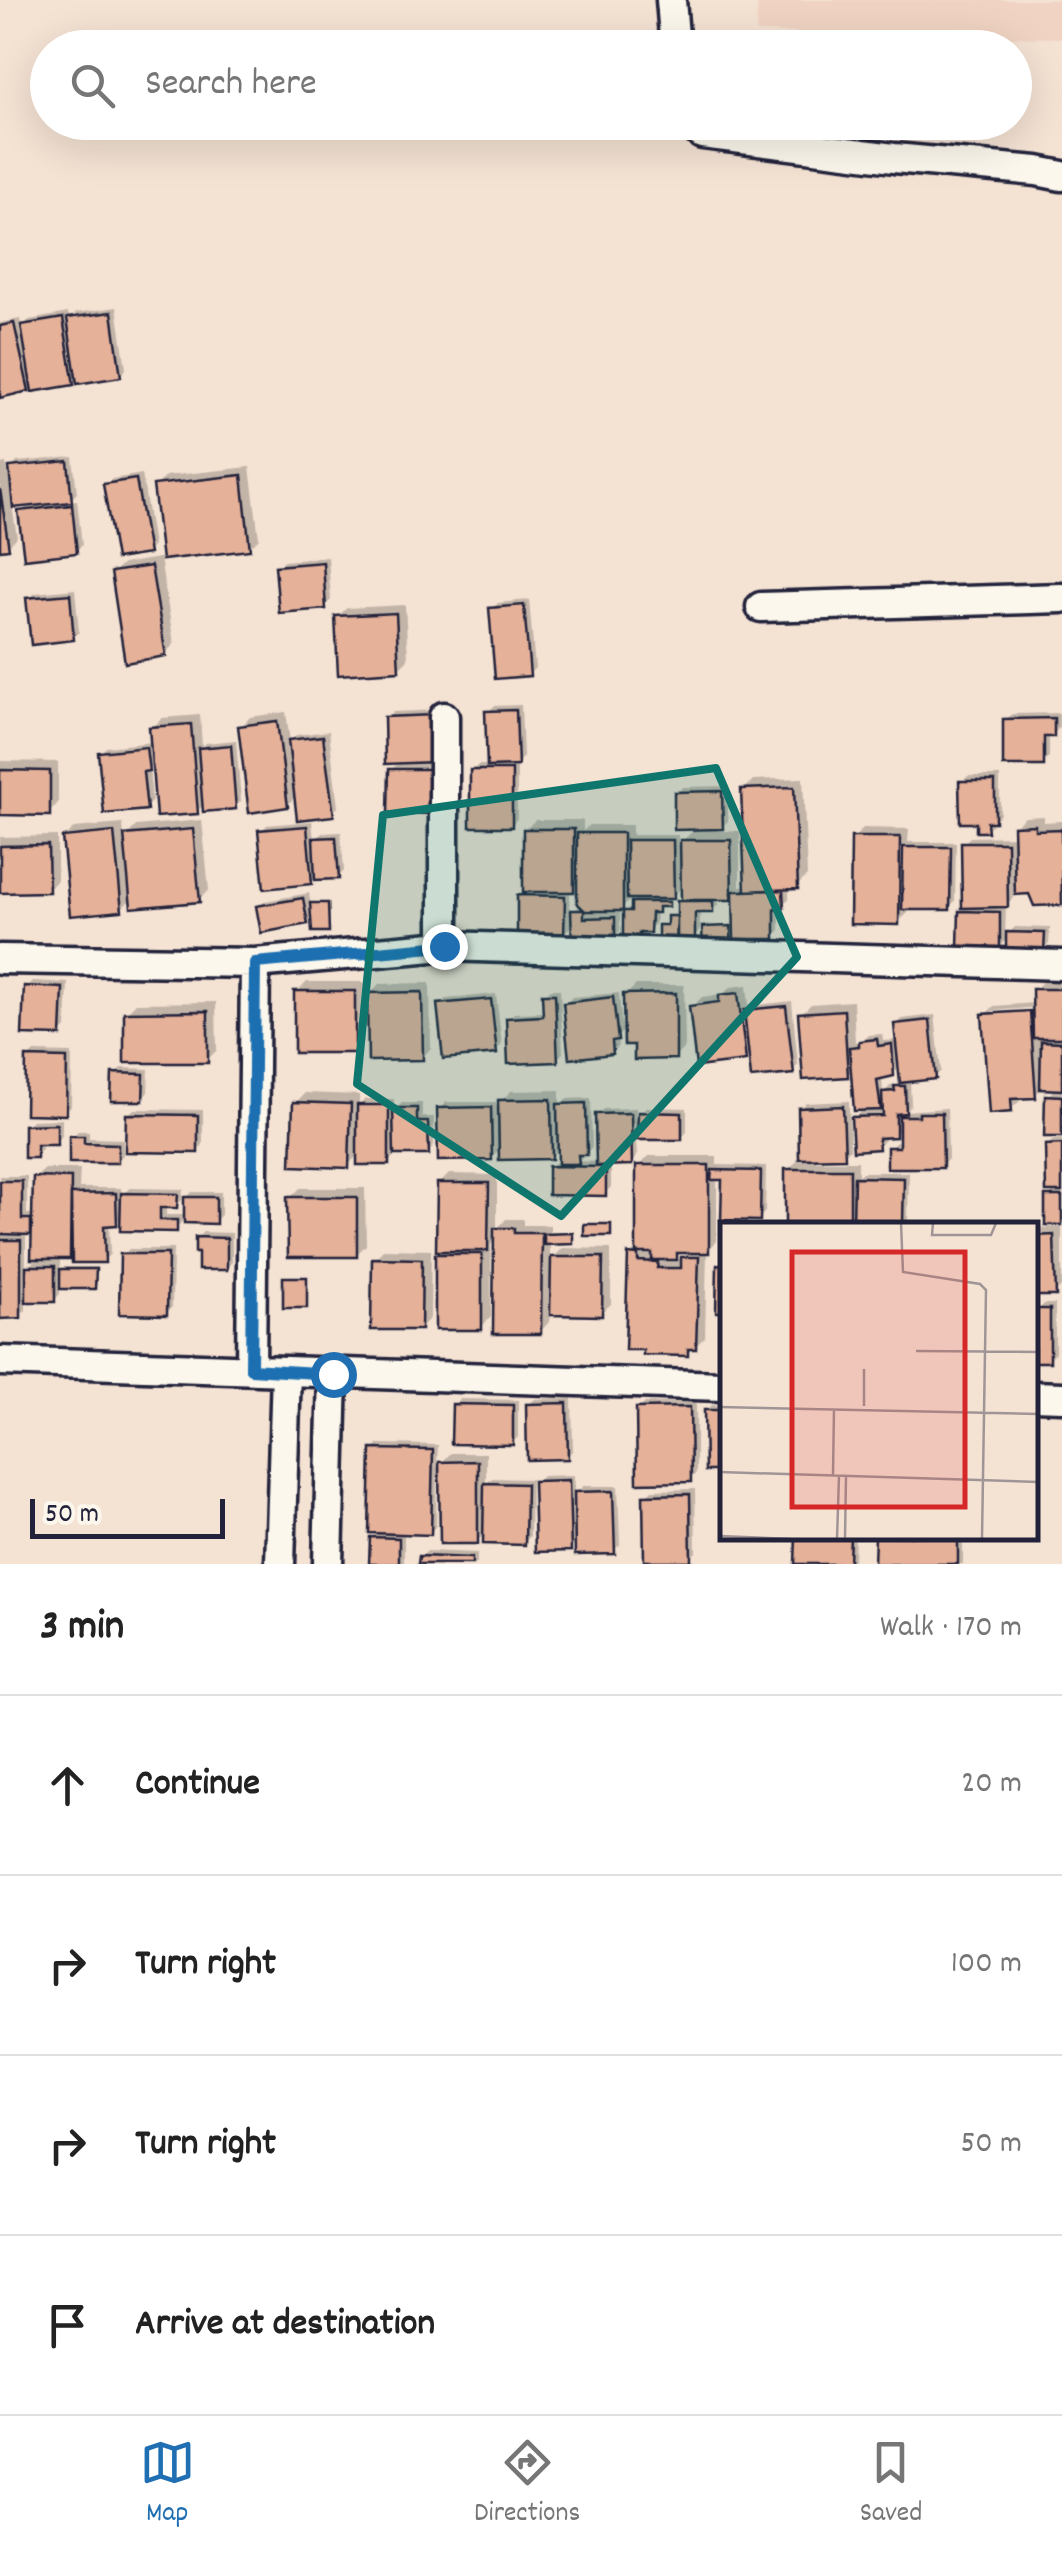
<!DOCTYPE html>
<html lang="en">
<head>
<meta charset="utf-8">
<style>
	:root { --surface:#fff; --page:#f2f2f2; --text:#222; --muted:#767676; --line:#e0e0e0; --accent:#1f6fb2 }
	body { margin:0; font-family:Dekko,sans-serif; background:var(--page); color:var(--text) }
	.scale { position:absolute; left:30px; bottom:25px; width:195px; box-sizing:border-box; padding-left:10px; border:5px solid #22223b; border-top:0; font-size:28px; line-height:35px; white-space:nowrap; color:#22223b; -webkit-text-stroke:8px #fbf7ec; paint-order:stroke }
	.stop { position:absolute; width:30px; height:30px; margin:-22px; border:8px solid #1f6fb2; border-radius:50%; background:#fff }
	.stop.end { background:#1f6fb2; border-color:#fff; box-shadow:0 2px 10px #0008 }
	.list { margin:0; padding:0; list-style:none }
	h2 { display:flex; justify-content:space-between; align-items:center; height:130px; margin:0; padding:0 40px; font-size:42px }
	h2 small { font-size:32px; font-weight:400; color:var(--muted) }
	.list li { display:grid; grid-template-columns:65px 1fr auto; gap:30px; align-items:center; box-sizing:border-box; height:180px; padding:0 40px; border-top:2px solid var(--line) }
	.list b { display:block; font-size:38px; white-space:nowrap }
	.list em { font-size:32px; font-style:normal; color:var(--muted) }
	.icon { flex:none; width:55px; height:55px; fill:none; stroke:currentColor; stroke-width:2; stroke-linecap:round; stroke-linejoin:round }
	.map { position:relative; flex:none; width:1062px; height:1564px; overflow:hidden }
	.search { position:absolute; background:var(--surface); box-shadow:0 10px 40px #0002; left:30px; right:30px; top:30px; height:110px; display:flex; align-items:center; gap:25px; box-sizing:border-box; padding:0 35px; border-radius:55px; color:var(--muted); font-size:38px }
	.sheet { height:850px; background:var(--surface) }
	nav { display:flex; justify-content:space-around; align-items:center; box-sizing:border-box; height:140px; border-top:2px solid var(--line); background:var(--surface); font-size:28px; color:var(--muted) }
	nav a { display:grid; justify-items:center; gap:5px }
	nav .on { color:var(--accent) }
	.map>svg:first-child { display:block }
	.built { fill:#f0d3c2 }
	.shadow { fill:#0003; fill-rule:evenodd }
	.building { fill:#e5b199; stroke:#22223b; stroke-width:2.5 }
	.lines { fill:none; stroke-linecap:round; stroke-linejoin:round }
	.minor-casing { stroke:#22223b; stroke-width:35 }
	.minor { stroke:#fbf7ec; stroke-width:28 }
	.route { stroke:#1f6fb2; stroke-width:12 }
	.marked { fill:#0f766e; fill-opacity:0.2; stroke:#0f766e; stroke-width:8; stroke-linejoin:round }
	.inset-road { fill:none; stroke:#a09596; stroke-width:2.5 }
	.view { fill:#d62828; fill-opacity:0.15; stroke:#d62828; stroke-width:5 }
	.inset-edge { fill:none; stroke:#22223b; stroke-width:5 }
</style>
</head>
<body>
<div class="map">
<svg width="1062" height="1564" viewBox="0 0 1062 1564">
	<rect width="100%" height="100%" fill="#f4e2d3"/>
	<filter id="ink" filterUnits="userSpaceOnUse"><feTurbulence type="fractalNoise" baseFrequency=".01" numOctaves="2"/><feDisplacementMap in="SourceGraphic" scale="20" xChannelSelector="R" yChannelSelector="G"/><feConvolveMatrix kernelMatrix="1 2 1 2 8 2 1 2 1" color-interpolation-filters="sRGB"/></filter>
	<g filter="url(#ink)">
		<path class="built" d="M758,0H1062V38L756,32Z"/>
		<path class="shadow" d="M117,307L126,369L120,375L78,377L73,382L33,384L28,389L0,395V323L20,319L22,327L29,320L68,313L70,320L76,313Z
			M73,457L77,493L69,501L77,500L82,545L76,551L21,512L30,503L12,505L17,537L7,547L0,548V464L6,463L8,472L17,462Z
			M250,467L259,538L249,548L160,558L174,644L165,654L113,573L123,564L164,557L156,486L166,476Z
			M142,474L153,546L147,552L106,485L112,479Z
			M328,557L331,600L325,606L278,567L284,561Z
			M75,589L79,632L73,638L29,599L35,593Z
			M529,600L535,668L529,674L492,609L498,603Z
			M405,605L408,659L398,669L337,617L347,608Z
			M521,705L523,757L517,763V819L511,825L472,771L478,765H489L488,712L494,706Z
			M439,710L440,754L429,764H439L438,805L391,770L400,761L387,718L393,712Z
			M286,712L290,742L296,735L329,731L338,807L332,813L297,795L287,805L241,727L250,717Z
			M1059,713V728L1053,734H1049V757L1043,763L1006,720L1012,714Z
			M200,715L202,747L206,743L236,740L241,801L235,807L204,804L197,811L155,762L149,768L152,801L146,807L100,753L106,747L153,742L152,728L162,718Z
			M0,761L58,762V803L49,813H0Z
			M968,776H1000V814L987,830L962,782Z
			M803,778L807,876L797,886H789V899L780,905V930L774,936L733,937V945L705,928L707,926L736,925V892L731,897H718V905L712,911H700V930L694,936H678V944L661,926L669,924L671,915H680L683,886L673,896H663V905L656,912L655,924L638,937L626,912L634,906V897L620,909V931L614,937L574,924L563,934L520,897L525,891V830L535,820H583V831L589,825H632V835H678V845L697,827L677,793L683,787L728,786V821L717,831H740V886H747L743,790L753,780ZM579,884L581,904L570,915V890Z
			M1044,816V822L1062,821V902L1036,903L1030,892H1013V898L1006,906L1005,937L1015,927L1050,928L1049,944L1043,950L1009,937L999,946L961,912L969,905L964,843L970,837L1016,836L1015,826L1025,817Z
			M202,820L209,890L199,899L133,897L121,909L65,838L74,828L123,824L124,838L136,826Z
			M312,821L314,841L322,833L341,832L344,871L338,877L315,878L311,881L261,831L267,825Z
			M863,828L909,829L908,842H956L955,901L949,907H908V913L898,922L854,838Z
			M57,836V880L48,890H0V837Z
			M309,893L311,906L315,902H330V927L328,929L313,916L307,922L259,907L265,901Z
			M1044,980L1062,981V1135L1047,1097L1057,1087H1043L1035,1095L1020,1096L1021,1100L1011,1109L985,1015L994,1006L1034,1003V990ZM1042,1007L1043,1012L992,1016V1011Z
			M33,981L68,983L66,1028L60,1034L27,987Z
			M307,982H364L363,1041L354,1051L297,992Z
			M430,983L431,1048L422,1058L370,994L379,984Z
			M636,985H684L685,1047L675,1057L636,1042L626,1028L617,1037L618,1046L612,1052L565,1004L572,997L619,993L622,1028H626V995Z
			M747,985L749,1006L792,1001L798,1065L792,1071L751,1052L744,1059L692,1007L702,997L723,994L731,987Z
			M551,989H560L563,1053L557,1059L508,1019L514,1013L545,1012L544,995Z
			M496,994L502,1045L495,1051L440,1005L446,999Z
			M853,1001L855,1042L862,1041L868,1035L882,1034L883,1041L898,1040L896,1025L902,1019L935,1015L941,1071L935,1077L910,1079L911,1105L905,1111L947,1108L948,1159L942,1165L890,1148L896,1142H902V1128L895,1134L883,1135L884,1141L878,1147L854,1122H850L864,1108L853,1069L847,1075L801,1014L811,1004ZM900,1067L902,1082L898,1086H890L883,1094L882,1076L893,1074Z
			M216,1002L217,1050L207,1060L126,1013L136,1003Z
			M34,1052L72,1053L71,1106L65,1112L28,1058Z
			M121,1068L149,1069L148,1092L142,1099L115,1075Z
			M560,1090V1104L566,1099L591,1098L592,1147L578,1161L598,1162L597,1115L603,1109L636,1108V1117L646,1107L687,1108V1132L681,1138L636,1137L637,1157L631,1163H611V1187L605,1193L551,1167L557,1161H560V1148L551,1157L501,1147L491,1158L440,1109L446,1102H496V1106L511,1091Z
			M305,1093L359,1095V1106L365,1099H394V1111L402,1103H422V1117H434V1146L428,1153H394V1156L388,1163L360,1153L348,1165L295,1103Z
			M849,1101L850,1149L844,1155L815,1156L816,1161H858V1176L862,1172H909L908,1222L906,1224H855V1220L852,1224H788V1170L797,1161H802L800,1109L806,1103Z
			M134,1109L203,1110V1145L197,1151L128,1115Z
			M62,1119V1136L56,1142H42V1149L36,1155L26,1126L32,1120Z
			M78,1131H89V1138L123,1139V1155L117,1161L72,1137Z
			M1062,1139V1222L1048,1197L1055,1190L1047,1146L1053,1140Z
			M649,1156H717V1165L766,1166L765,1212L759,1218L724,1178H717V1241L707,1251L705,1337L687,1354L630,1255L639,1246V1166ZM684,1250H691L682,1259H675Z
			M45,1169H80L79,1188H121V1196L130,1188L183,1189L182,1200L176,1206H166V1215H186V1198L192,1192H221V1215L215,1221H182L176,1229L123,1215L115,1223H109L110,1254L104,1260L75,1251L69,1257H60V1272L64,1267H97V1284L94,1286H60V1294L54,1300H26V1310L19,1316H0V1176H27V1214H35V1178ZM34,1227L39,1256L26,1270V1232H30Z
			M449,1174L497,1175V1229L506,1219H523V1225H550V1232H574V1240L572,1242L550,1243V1261L563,1248L611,1249V1304L601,1313L550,1312L549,1322L540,1332L496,1239L491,1245V1317L481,1327L438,1255L445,1248L439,1184Z
			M300,1188H365L366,1245L356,1255L290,1198Z
			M1062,1227V1286L1055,1293L1034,1294V1228Z
			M203,1232L232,1233V1262L226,1268L197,1238Z
			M129,1249H173L172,1307L166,1313L123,1255Z
			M384,1249L431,1250L430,1318L420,1328L374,1259Z
			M288,1276H308V1304L306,1306L285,1278Z
			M1044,1304H1055V1353L1049,1359H1034V1315H1038V1310Z
			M572,1398L573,1450L567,1456L528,1405L535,1399Z
			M460,1399L518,1400V1437L512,1443L454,1405Z
			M696,1402V1473L690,1480L639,1409L645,1403Z
			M712,1405H722V1468L706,1411Z
			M379,1444L438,1445L437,1467L451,1453H486V1484L492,1478L531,1479L530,1536L524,1543L486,1533L477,1541L442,1475H437L436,1526L430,1532L404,1531V1564H372V1538L380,1531L373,1450Z
			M574,1475V1495L583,1486H618L620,1545L613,1551L578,1541L570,1549L536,1482L542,1476Z
			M695,1489L696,1552L690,1558L646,1496L652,1490Z
			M799,1536H855L854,1558L848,1564Z
			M877,1536H963V1564H877Z
			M427,1551L477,1553V1564H421V1557Z"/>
		<path class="building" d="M112,312L121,377L77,384L67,318Z
			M63,318L74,385L32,392L21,325Z
			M14,323L29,391L0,398V326Z
			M68,461L72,502L13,508L9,467Z
			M242,475L250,550L162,560L153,485Z
			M136,479L149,554L116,559L103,484Z
			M0,489L9,549L0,550Z
			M72,505L77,553L24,559L18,511Z
			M323,562L326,609L279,613L275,566Z
			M151,566L166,656L125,663L111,572Z
			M70,594L74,640L31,645L26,598Z
			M524,605L530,676L495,679L489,608Z
			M396,613L399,671L338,675L335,616Z
			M516,710L518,766L487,767L485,711Z
			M434,715L435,762L385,764L384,717Z
			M1054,718V737H1044V766H1003V719Z
			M277,721L288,807L249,813L238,726Z
			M191,724L198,814L156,817L149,727Z
			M323,736L334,816L297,820L288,740Z
			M231,745L236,809L203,812L198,748Z
			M146,747L149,771L143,772L147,810L104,814L98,752Z
			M389,769H434L433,814L388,813Z
			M0,770L50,771V816L0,815Z
			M470,770H512V827H470Z
			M959,781H995V822H987L988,832H976V823H960Z
			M794,787L798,889L745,891L741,789Z
			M722,791L723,829L674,830V792Z
			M1035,825V830L1061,829L1062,905L1034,906L1029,894L1015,895L1013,826Z
			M307,826L312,884L264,889L258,830Z
			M193,829L200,902L131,908L124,835Z
			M523,829H574V892H523Z
			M114,832L122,911L70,916L62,837Z
			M577,833H623V911H585L577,903Z
			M336,837L339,879L315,880L313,838Z
			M851,837H900L899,925L850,924Z
			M626,840H673L674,899H627Z
			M680,840H731L732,900H681Z
			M961,842H1007L1008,907L962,908Z
			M48,845L49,892L0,893V846Z
			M903,847H951L950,910H902Z
			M783,890L784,908H775V939H734L733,891Z
			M517,895L565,896L564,937L517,936Z
			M303,898L308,924L261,933L256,906Z
			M677,901H713V913H695V939H677Z
			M631,902H669V907H658V913H651L650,933H639V939H623V911H631Z
			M310,903H328L329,932H312Z
			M571,910H584V918L615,917V939L572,940Z
			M959,911L1000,912V949L958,948Z
			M667,916H677L676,949H658V925H667Z
			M731,926V949L703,950L702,927Z
			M1006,932L1045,933L1044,952H1006Z
			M24,986L63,988L61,1036L22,1035Z
			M1032,989H1062V1038H1033Z
			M294,991H355V1053H294Z
			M422,992L423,1060L368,1061L367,993Z
			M676,993V1059L634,1060V1045H624L623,994Z
			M738,993L746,1061L696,1067L689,1006L719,1002V995Z
			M542,994H555L558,1062L508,1064L506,1018L543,1016Z
			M613,997L618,1040L612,1041L613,1054L569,1059L563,1003Z
			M491,999L497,1054L443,1059L437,1004Z
			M786,1006L794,1074L751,1078L744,1010Z
			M844,1010L848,1077L803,1080L798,1013Z
			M208,1011V1063H124V1012Z
			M1030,1011L1036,1098L1011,1099L1012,1112L989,1114L982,1014Z
			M930,1020L936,1079L900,1083L894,1024Z
			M877,1039L878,1046L892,1044L894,1076L877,1080L881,1110L854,1111L849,1047L859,1046V1041Z
			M1041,1041L1062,1042V1090L1040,1089Z
			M26,1057L67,1058L66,1115L25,1114Z
			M112,1073L144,1074L143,1101H111Z
			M894,1086H905L906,1113L896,1114V1137L878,1138L879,1149L853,1151L851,1117L883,1116L882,1092L895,1091Z
			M1045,1095L1062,1096V1137H1044Z
			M551,1099L552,1159L499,1160L498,1100Z
			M293,1102L351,1104L349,1168L291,1166Z
			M586,1103L587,1155H578L579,1164H558L557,1104Z
			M357,1105H389V1165H357Z
			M843,1106L845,1158L799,1159L798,1108Z
			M491,1107L492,1160L438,1161L437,1108Z
			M393,1108H417V1122H428L429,1155H394Z
			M638,1112L682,1113V1140H637Z
			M631,1113L632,1165L596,1166L595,1114Z
			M919,1113H942L943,1168H887V1147H899V1116H919Z
			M126,1114L198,1115V1153L125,1152Z
			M57,1124V1145H37V1158H24V1125Z
			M69,1136H84V1143L118,1144V1163H69Z
			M1062,1144V1192H1046L1045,1145Z
			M636,1165H709V1253H677V1260H652V1253H636Z
			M548,1166L606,1167V1196L548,1195Z
			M785,1169H850V1224H785Z
			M712,1170L761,1171L760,1221L721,1220L722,1180H711Z
			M33,1177L71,1178L70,1259H31Z
			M854,1177L904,1178L903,1224H853Z
			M0,1181H22V1219H31V1235L0,1234Z
			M437,1183H489L488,1251H436Z
			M116,1193L117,1225L104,1226L105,1263H72L71,1194Z
			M121,1193L178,1194L177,1208H160V1220H177V1232L120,1231Z
			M1045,1196H1062V1225H1045Z
			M184,1197H216V1224L184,1223Z
			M287,1197H357V1257H288Z
			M584,1224H611V1236H584Z
			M494,1228H514V1233H542L541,1334H493Z
			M573,1233V1244L544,1245V1234Z
			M1054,1235L1056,1296H1034V1236Z
			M195,1237L227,1238V1270H198V1253H195Z
			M0,1240H21V1318L0,1319Z
			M120,1254H168L167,1315L119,1314Z
			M435,1254H482V1330H435Z
			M628,1254L638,1255V1261L658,1262L657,1268H681V1257H699L696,1349H688V1356L643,1355V1350H625Z
			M551,1257H603L602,1316L550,1315Z
			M372,1258L422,1259L421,1330H371Z
			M717,1265H722V1312H716Z
			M26,1266H55V1302H26Z
			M60,1269H96L95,1289H60Z
			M283,1277H307V1308H283Z
			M1035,1309H1050V1362H1034Z
			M567,1403L568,1459L527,1460L526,1404Z
			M452,1404L513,1405V1445L451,1444Z
			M690,1407L691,1482L637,1483L636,1408Z
			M704,1410H722V1471H705Z
			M371,1449L433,1450L431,1535L369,1533Z
			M478,1461V1544H440L439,1462Z
			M569,1480L571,1551L535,1552L533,1481Z
			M484,1483L526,1484L525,1545L483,1544Z
			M613,1491L615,1554L575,1555L574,1492Z
			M690,1494L691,1561H644L643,1495Z
			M796,1536H850L849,1564H795Z
			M875,1536H958V1564H874Z
			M370,1537L399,1538V1564H369Z
			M419,1556L472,1558V1564H418Z"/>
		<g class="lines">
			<g class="minor-casing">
				<path id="minor" d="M671,0L675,48
					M686,122L702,134L894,158L1037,171L1062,176
					M761,607L1062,598
					M444,946V717
					M0,959L255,963L444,946L1062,965
					M0,1361L722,1386
					M251,1369L255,963
					M1034,1396L1062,1397
					M280,1564L286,1371
					M328,1564L333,1374"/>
			</g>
			<use href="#minor" class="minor"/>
		</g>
	</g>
	<g class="lines" filter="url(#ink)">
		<path class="route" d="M333,1374L251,1369L255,963L444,946"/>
	</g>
	<path class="marked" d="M716,768L797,957L561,1216L357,1084L383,815Z"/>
	<g transform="translate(720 1222)">
		<rect width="318" height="318" fill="#f4e2d3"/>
		<path class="inset-road" d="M181,1L183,50L260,62L266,68L262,317M213,1L212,13H271L276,1M196,129L318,130M144,184V147M0,185L318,192M0,250L318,260M113,253L114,187M0,314L71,317M117,317L119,254M125,317L126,254"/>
		<path class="view" d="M72,30H245V285H72Z"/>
		<rect width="318" height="318" class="inset-edge"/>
	</g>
</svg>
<div class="scale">50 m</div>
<div class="stop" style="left:333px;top:1374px"></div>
<div class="stop end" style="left:444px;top:946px"></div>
<div class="search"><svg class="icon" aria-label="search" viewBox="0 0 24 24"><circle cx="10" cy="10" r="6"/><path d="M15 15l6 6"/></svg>Search here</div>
</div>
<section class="sheet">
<h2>3 min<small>Walk · 170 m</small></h2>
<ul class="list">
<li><svg class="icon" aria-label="ahead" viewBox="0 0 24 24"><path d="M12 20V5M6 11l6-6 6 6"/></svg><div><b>Continue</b></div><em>20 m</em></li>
<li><svg class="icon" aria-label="right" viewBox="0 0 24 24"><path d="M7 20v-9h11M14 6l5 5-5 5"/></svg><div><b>Turn right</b></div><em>100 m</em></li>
<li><svg class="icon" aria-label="right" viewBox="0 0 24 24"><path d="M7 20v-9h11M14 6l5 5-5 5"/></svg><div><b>Turn right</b></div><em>50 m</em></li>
<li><svg class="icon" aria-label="arrive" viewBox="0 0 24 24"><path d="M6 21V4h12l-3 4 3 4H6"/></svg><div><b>Arrive at destination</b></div></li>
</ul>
</section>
<nav>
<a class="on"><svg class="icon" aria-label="map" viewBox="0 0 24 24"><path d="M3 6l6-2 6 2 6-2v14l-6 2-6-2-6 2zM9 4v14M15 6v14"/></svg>Map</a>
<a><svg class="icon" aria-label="directions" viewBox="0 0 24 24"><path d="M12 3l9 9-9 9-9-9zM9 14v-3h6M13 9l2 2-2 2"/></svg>Directions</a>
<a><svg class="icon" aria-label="saved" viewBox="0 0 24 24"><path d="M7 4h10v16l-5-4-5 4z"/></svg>Saved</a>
</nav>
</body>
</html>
